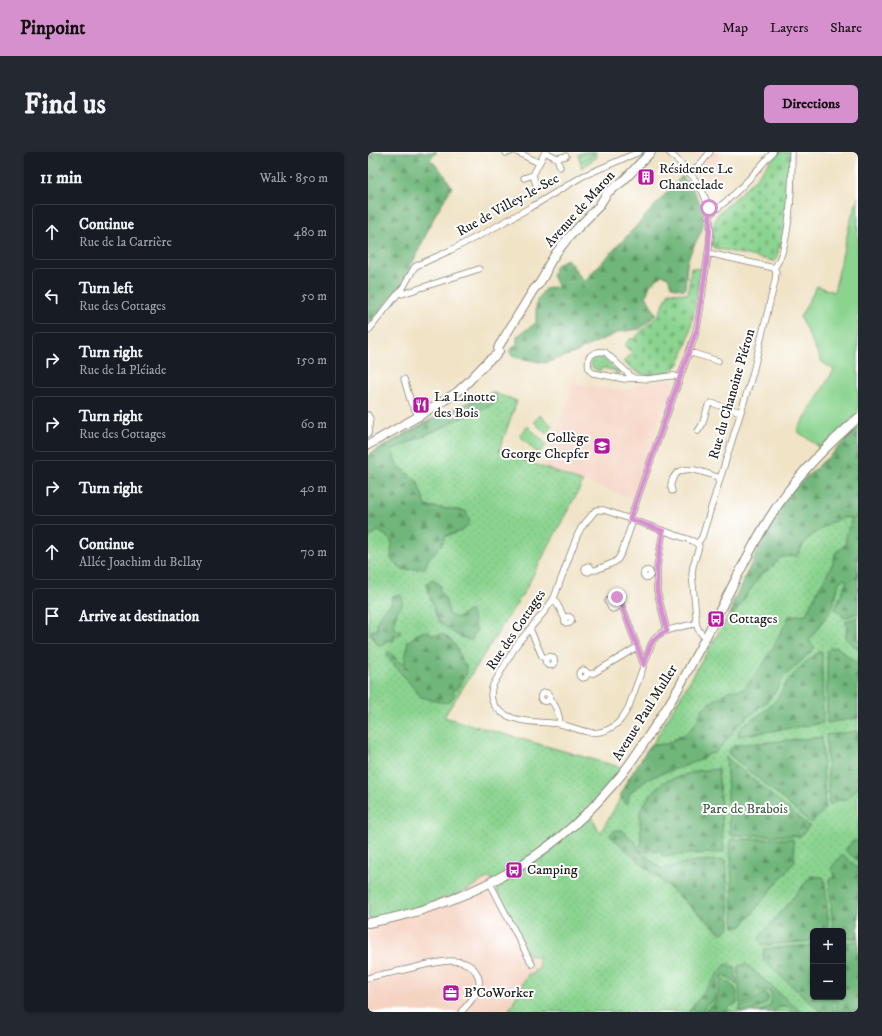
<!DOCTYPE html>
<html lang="en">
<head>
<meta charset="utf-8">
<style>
	:root { --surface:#171b24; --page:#242831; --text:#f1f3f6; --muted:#9ea1a6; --line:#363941; --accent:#d690ce }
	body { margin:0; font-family:"IM FELL DW Pica",serif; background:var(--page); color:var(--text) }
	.controls { position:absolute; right:12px; bottom:12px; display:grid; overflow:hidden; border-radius:6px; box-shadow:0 1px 3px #0004 }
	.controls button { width:36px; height:36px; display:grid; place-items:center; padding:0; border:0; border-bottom:1px solid var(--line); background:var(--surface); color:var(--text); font:20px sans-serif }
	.stop { position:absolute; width:12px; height:12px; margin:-9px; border:3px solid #d690ce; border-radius:50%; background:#fff }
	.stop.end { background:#d690ce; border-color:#fff; box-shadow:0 1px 4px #0008 }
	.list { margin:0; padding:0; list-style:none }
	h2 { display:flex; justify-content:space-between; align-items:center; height:52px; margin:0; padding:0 16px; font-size:17px }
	h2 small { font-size:13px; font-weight:400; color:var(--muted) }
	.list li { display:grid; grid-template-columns:26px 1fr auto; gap:12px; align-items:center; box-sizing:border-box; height:56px; margin:0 8px 8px; padding:0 8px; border:1px solid var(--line); border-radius:6px }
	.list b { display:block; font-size:15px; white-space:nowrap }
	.list p { margin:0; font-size:13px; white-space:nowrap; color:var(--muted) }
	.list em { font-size:13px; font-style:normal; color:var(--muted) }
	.icon { flex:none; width:22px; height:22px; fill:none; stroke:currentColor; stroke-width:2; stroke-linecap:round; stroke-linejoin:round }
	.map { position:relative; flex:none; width:490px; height:860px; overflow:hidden; border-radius:6px }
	header { display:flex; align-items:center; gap:24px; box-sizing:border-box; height:56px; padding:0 20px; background:var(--accent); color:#111 }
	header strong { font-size:19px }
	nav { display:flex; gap:22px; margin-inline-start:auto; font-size:14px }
	.intro { display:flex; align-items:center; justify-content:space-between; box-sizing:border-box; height:96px; padding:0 24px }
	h1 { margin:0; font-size:28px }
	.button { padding:10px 18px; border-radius:6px; background:var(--accent); color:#111; font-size:14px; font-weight:700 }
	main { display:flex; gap:24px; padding:0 24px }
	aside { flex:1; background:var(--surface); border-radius:6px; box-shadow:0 1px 3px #0004 }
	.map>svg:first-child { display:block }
	.built { fill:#f5d3c1 }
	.grass { fill:url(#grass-dots); stroke:#547856; fill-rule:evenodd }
	.forest { fill:url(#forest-firs); stroke:#46694b }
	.cemetery { fill:url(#cemetery-stones); stroke:#547856 }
	.garden { fill:#8bd490; stroke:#547856 }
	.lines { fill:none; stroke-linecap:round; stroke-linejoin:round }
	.street-casing { stroke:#868071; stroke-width:7 }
	.secondary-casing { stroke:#868071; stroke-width:10 }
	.street { stroke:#fff; stroke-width:5.5 }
	.secondary { stroke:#fff; stroke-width:8 }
	.route { stroke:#d690ce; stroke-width:5 }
	.labels { text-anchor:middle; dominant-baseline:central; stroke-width:4; stroke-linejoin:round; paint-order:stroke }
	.poi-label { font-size:14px; fill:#1c1c1c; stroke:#fff; text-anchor:start }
	.street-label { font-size:14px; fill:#1c1c1c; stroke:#fff }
	.park-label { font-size:14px; fill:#435c45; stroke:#fff }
</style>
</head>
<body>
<header>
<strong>Pinpoint</strong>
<nav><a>Map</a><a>Layers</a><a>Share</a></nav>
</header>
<div class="intro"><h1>Find us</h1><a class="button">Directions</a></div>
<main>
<aside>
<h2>11 min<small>Walk · 850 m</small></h2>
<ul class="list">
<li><svg class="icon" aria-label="ahead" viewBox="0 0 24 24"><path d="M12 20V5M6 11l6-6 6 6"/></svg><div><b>Continue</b><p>Rue de la Carrière</p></div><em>480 m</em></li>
<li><svg class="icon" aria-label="left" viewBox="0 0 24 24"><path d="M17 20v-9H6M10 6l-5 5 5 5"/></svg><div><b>Turn left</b><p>Rue des Cottages</p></div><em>50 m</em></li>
<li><svg class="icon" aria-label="right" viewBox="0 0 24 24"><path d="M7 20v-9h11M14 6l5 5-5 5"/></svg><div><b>Turn right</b><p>Rue de la Pléiade</p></div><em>150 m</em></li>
<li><svg class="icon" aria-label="right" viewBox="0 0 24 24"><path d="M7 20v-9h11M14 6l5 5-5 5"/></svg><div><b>Turn right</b><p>Rue des Cottages</p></div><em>60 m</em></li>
<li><svg class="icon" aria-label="right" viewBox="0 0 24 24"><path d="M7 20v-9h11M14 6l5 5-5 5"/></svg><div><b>Turn right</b></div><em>40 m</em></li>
<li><svg class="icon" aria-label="ahead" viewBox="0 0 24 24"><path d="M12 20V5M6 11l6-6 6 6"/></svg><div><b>Continue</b><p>Allée Joachim du Bellay</p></div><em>70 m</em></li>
<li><svg class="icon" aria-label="arrive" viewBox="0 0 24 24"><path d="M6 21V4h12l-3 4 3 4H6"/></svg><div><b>Arrive at destination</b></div></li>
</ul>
</aside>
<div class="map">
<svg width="490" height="860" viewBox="0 0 490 860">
	<defs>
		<pattern id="grass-dots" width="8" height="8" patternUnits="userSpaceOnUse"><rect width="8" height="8" fill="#8bd490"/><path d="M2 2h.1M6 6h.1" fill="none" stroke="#77b57c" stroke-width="1.8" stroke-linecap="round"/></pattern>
		<pattern id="forest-firs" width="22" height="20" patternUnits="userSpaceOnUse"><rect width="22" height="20" fill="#70b67a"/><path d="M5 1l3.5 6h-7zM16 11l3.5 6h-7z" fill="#5b9363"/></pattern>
		<pattern id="cemetery-stones" width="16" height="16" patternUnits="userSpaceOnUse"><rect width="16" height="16" fill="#8bd490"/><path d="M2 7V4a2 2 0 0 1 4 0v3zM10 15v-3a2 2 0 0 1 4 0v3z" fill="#77b57c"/></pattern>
	</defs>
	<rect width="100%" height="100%" fill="#fff"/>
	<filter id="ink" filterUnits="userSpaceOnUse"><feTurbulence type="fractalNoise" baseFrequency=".025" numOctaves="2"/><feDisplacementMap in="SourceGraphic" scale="8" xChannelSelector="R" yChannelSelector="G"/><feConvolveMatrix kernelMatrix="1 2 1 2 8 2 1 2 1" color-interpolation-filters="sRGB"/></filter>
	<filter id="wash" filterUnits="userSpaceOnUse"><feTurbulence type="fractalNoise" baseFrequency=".012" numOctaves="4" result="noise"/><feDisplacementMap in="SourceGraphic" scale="16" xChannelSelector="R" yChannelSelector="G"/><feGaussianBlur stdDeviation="0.9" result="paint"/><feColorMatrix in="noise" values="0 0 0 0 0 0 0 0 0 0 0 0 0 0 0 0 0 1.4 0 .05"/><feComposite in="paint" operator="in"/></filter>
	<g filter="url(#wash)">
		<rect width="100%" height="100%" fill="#f0e3c6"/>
		<path class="built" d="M344,0H349L356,29L337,36L327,20Z
			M299,228L305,229L306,231V234L298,256L294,258L292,263L289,270L291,272L265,347L176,315L206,231L257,239L272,232Z
			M122,725L161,803L170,804L171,818L166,822H160L140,860H0V767L101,738L107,732Z"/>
		<path class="grass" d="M215,0H228L229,5L214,16L210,2Z
			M234,202L238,204L235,206L248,218L252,217L253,219L252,222H247L248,219L234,216L232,219C218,216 221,203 234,202Z
			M124,240L149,249L131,299L215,330L156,440L76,565L255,616L220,656L232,681L381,429L490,292V860H140L160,822H166V818H171L170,805L161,803L122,725L113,729L101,738L43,758L0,767V303L70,263ZM445,779H475V845H445Z"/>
		<path class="forest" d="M0,0H69L62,7L75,21L84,35L68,61L39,123L33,133L0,174Z
			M314,24C325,35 339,58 335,73C332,85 324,96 320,107C318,117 318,128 317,138L304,135L300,125L294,123L282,133L278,144L288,162L272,177L251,180L222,193L207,201L177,211L145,205L141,199L149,192V184L168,171V155L169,148L177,137L189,134L184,123L188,113L199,107L216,129L261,82Z
			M123,241L128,244L129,250L109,261L85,269L76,275L24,298L29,313L49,329L58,354L98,359L102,371L94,379L78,384L74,392L61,406L57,416L36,418L24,409L23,404L24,390L17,383L10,379L1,385L0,389V304L71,264Z
			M490,275V461L476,466L473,462L467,457L479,429L476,427L471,430L466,451L463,458L441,488L447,496L416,525L405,543L398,550L369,574L360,586L347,601L341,602L334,607L314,615L292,622L279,628L264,639L260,645L261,650L258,652L252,643L258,631L282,593L298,592L319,581L329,569L335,556L360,539L376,537L393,516L406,494L421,464L438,462L451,436L464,413L468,400L477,393L479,380L484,367L478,365L461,371L439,387L429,404L413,405L402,417L393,422L364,465V452L409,358L424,338L468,298Z
			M64,427L72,433V439L78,449L81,463L90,466L102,458L109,478L103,489L87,482L70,469L58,432Z
			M31,443L34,445C35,452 34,455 29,459C28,467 24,470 28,478H33L31,483L28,484L25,489L17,488V491L15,493L11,494L5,486L2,479L9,478C7,466 15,459 23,452L24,444Z
			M490,465V497L477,486L479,479L478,469Z
			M59,479L64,483L74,482C79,485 84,488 87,493C92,501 91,508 98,514L99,521L89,536L84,539L87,542L81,551L72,550L53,545L18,503L21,499C26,504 30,511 37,511V505L40,494L39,489L43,488C46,482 52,481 59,479Z
			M469,495L490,512V566L459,571V499L462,496Z
			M454,499L455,571L371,584L370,581C371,579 373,575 375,573C377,571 381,570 383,568C390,564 397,558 403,553C410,547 413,540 417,533C422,525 446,501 454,499Z
			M490,579V635L479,648H470L461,653L458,583Z
			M454,585L457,656L443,671L361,602V598L367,593Z
			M358,605L441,674L433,684L362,683Z
			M350,617L356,700L294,704L293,699L273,700L272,658L282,643L295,630L329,619Z
			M248,678H254L267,690L274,703L278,704L293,717L327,709L358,708L362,775L354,782L242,684L243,681Z
			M363,687H425L427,709L373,775H366L363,713L364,708L362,701Z
			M485,689H490V709L477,698Z
			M474,702L490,716V786L475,787V779H465L461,728L466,725V721L463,716Z
			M443,724L455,725L457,729L461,779H445V789L394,793L391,786Z
			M490,789V860H469L468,845H475V791Z
			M445,793V845H465L466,860H453L395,808L396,797Z
			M358,812L367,815L369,833L359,825L354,824L349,831L346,848L337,854L335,860H320Z
			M378,812L433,860H424L421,855C413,853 411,853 406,860H386C399,858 406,854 403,840C390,834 390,844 381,849C378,851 375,851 372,852L370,814Z
			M354,828H357L368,837L369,851C364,853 360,855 359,860H338L339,857L348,850L352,832Z
			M397,841L401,846L398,851L382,860H372V854C384,853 387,845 397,841Z"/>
		<path class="cemetery" d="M410,0H423L422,39L415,95L411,94L409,106L406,109L346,96L344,93L346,72L349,63L389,25Z
			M323,116L332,117C328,145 326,173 316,199C314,204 313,210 308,215C304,219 297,221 291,222C276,226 267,219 255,210L264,201L256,193L262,187H266L277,175L290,164L301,140L320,142Z"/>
		<path class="garden" d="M220,0H226V1L213,10L211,5Z
			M490,45V261L453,296L429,279L466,218L454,210L432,165L449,134L466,140L483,66Z
			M172,263L185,275L178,282L166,270Z
			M160,274L179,293L170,302L151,283Z"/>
	</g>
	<g filter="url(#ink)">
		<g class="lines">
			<g class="street-casing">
				<path id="street" d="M149,0L171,11
					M177,0L189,6L192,15
					M138,1L142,0
					M189,6L198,4
					M322,22L334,10L342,0
					M165,23L168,33
					M156,26L165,23L177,0
					M342,62C366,45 386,22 405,0
					M340,101L406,116
					M406,116C423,97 424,26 424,0
					M32,140L34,142L111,117
					M0,179L36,134L46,116L48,114L83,98L120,79L165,54L215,24L271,0
					M321,200L350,209
					M265,226L237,200C230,199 226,200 221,205C220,211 219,218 225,221L256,227L265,226L280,227L303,224H307L312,226
					M36,227L43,251L51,264
					M0,263L2,267L0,282
					M330,279L334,273L340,254L343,251L373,260
					M304,339C302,334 303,331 305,326C314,309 339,322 352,326
					M262,367L327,183C332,165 334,146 336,128C340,101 348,69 336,43C329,26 314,13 301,0
					M295,379L289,415V439L299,479
					M329,392L334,385L384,224L407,129L408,120L406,116
					M329,392L331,394L330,398L325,414L324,422L328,464C327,475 331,479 337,486
					M217 417a3 3 0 1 1 6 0a3 3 0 1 1-6 0Z
					M223,418H228L247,410L250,407L254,400L265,368
					M275.5 422a3.5 3.5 0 1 1 7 0a3.5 3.5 0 1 1-7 0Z
					M248,445L251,446L253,453L245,457L243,456L240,450V449Z
					M186,446L197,467
					M253,453L256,459L276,513
					M196.5 468a3.5 3.5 0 1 1 7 0a3.5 3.5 0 1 1-7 0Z
					M328,472C319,473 297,478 290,483C286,486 285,489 283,493L261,554C255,566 249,575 236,579C221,584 206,575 192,572C179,570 165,571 152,568C135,564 117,553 125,533L149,492L177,459L186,446L209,384L213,376L227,359L229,358H236L325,389L329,392
					M162,477L174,504L178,508
					M177.5 509a4.5 4.5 0 1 1 9 0a4.5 4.5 0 1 1-9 0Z
					M211 522a4 4 0 1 1 8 0a4 4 0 1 1-8 0Z
					M219,522L226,521L269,495
					M172.5 545a4.5 4.5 0 1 1 9 0a4.5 4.5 0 1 1-9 0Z
					M181,547C188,552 192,564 192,572
					M122,731L160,805L164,812
					M0,826C12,822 24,821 36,818C56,814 95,799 108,820C118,835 102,850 93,860"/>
			</g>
			<g class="secondary-casing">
				<path id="secondary" d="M0,293L51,264L88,241L97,233L120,209L128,203L131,199L130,197L131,194L166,137L171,132L177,122L180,114L188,101L200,86L231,54L239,41L255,29L283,0
					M0,771C94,754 179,710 242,636C258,619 271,599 283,580C295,562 306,545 316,526C329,500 344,475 357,448C375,414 392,377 415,346C437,315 462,291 490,266"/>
			</g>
			<use href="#street" class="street"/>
			<use href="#secondary" class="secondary"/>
		</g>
	</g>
	<g class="lines" filter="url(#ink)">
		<path class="route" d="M249,445L251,446L256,459L276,513C281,497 282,485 299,479L289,439V415L295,379L262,367L329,177L340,101L342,71L341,56"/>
	</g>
	<defs>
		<g id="building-square" transform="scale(0.9)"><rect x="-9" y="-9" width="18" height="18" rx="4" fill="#b5179e" stroke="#fff"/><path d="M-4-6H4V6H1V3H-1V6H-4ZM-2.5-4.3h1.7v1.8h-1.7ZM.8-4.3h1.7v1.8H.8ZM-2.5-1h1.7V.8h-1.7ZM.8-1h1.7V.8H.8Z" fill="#fff"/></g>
		<g id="restaurant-square" transform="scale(0.9)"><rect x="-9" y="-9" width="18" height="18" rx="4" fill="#b5179e" stroke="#fff"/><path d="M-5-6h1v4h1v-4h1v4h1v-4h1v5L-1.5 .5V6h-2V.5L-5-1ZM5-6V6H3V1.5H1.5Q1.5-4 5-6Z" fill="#fff"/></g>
		<g id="school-square" transform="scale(0.9)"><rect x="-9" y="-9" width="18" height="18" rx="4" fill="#b5179e" stroke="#fff"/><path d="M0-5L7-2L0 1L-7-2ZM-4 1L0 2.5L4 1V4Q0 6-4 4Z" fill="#fff"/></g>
		<g id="bus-square" transform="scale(0.9)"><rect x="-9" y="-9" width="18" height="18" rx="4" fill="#b5179e" stroke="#fff"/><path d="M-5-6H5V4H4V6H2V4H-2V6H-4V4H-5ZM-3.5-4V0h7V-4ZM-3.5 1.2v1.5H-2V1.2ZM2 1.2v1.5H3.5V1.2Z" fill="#fff"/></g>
		<g id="office-square" transform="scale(0.9)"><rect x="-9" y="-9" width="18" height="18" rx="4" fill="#b5179e" stroke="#fff"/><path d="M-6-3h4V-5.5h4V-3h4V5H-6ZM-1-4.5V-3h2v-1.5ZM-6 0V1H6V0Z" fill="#fff"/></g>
	</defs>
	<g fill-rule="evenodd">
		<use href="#building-square" x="278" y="25"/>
		<use href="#restaurant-square" x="53" y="253"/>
		<use href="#school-square" x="234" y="294"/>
		<use href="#bus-square" x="348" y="467"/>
		<use href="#bus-square" x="146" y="718"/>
		<use href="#office-square" x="83" y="841"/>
	</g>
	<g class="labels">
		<g class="poi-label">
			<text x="291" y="17">Résidence Le<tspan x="291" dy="16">Chancelade</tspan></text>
			<text x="66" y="245">La Linotte<tspan x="66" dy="16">des Bois</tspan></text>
			<text x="221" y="286" text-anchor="end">Collège<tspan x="221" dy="16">George Chepfer</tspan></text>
			<text x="361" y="467">Cottages</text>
			<text x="159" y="718">Camping</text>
			<text x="96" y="841">B’CoWorker</text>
		</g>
		<g class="street-label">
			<text transform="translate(140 53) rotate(-29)">Rue de Villey-le-Sec</text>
			<text transform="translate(212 57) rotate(-48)">Avenue de Maron</text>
			<text transform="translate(364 242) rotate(-74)">Rue du Chanoine Piéron</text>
			<text transform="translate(148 478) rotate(-56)">Rue des Cottages</text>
			<text transform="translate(277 561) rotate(-58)">Avenue Paul Muller</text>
		</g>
		<g class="park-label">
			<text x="377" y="657">Parc de Brabois</text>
		</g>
	</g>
</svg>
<div class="controls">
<button>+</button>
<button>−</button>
</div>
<div class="stop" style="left:341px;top:56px"></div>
<div class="stop end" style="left:249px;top:445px"></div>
</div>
</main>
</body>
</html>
